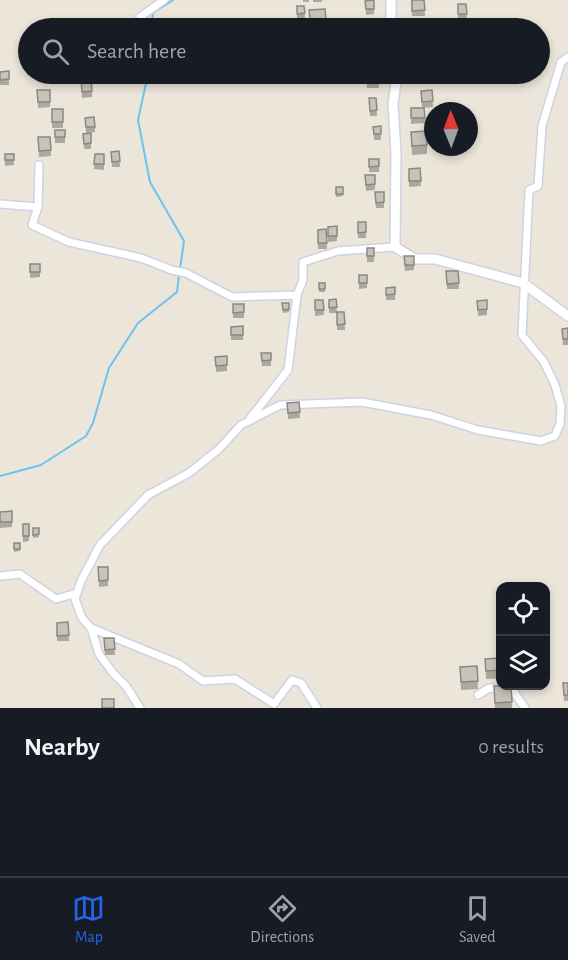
<!DOCTYPE html>
<html lang="en">
<head>
<meta charset="utf-8">
<style>
	:root { --surface:#171b24; --page:#20242c; --text:#f1f3f6; --muted:#9ea1a6; --line:#363941; --accent:#2563eb }
	body { margin:0; font-family:"Alegreya Sans",sans-serif; background:var(--page); color:var(--text) }
	.controls { position:absolute; right:18px; bottom:18px; display:grid; overflow:hidden; border-radius:12px; box-shadow:0 3px 9px #0003 }
	.controls button { width:54px; height:54px; display:grid; place-items:center; padding:0; border:0; border-bottom:2px solid var(--line); background:var(--surface); color:var(--text); font:30px sans-serif }
	.compass { position:absolute; left:424px; top:102px; width:54px; height:54px; border-radius:50%; background:var(--surface); box-shadow:0 3px 9px #0003; rotate:359deg }
	.list { margin:0; padding:0; list-style:none }
	h2 { display:flex; justify-content:space-between; align-items:center; height:78px; margin:0; padding:0 24px; font-size:26px }
	h2 small { font-size:20px; font-weight:400; color:var(--muted) }
	.icon { flex:none; width:33px; height:33px; fill:none; stroke:currentColor; stroke-width:2; stroke-linecap:round; stroke-linejoin:round }
	.map { position:relative; flex:none; width:568px; height:708px; overflow:hidden }
	.search { position:absolute; background:var(--surface); box-shadow:0 3px 9px #0003; left:18px; right:18px; top:18px; height:66px; display:flex; align-items:center; gap:15px; box-sizing:border-box; padding:0 21px; border-radius:33px; color:var(--muted); font-size:22px }
	.sheet { height:168px; background:var(--surface) }
	nav { display:flex; justify-content:space-around; align-items:center; box-sizing:border-box; height:84px; border-top:2px solid var(--line); background:var(--surface); font-size:16px; color:var(--muted) }
	nav a { display:grid; justify-items:center; gap:3px }
	nav .on { color:var(--accent) }
	.map>svg:first-child { display:block }
	.lines { fill:none; stroke-linecap:round; stroke-linejoin:round }
	.stream { stroke:#6dc3ee; stroke-width:2 }
	.street-casing { stroke:#d0d2e2; stroke-width:10 }
	.secondary-casing { stroke:#d0d2e2; stroke-width:12 }
	.street { stroke:#fff; stroke-width:7 }
	.secondary { stroke:#fff; stroke-width:9 }
	.wall { fill:#aba89f }
	.building { fill:#c7c3b9; stroke:#8b8882; stroke-width:1.5 }
</style>
</head>
<body>
<div class="map">
<svg width="568" height="708" viewBox="0 0 568 708">
	<rect width="100%" height="100%" fill="#ebe5da"/>
	<g class="lines">
		<path class="stream" d="M151,28L153,13L173,0
			M148,74L138,120L150,182L184,241L180,269
			M0,476L41,465L86,436L93,423L109,368L138,323L177,292L179,275"/>
		<g class="street-casing">
			<path id="street" d="M139,28L140,17L164,0
				M0,204L38,207L39,165
				M38,207L32,225L69,242L141,258L172,270L186,273L232,297L297,295L303,280V262L338,251L395,247
				M249,420L288,370L297,295
				M0,576L20,574L56,599L77,593
				M91,628L179,664L203,681L235,679L274,704L292,680L301,683L317,708
				M478,695L489,688L512,689L525,708
				M140,708L126,686L113,673L99,654L91,628L82,618L75,599L81,581L100,545L148,495L189,473L219,449L241,425L280,405L362,402L431,415L478,430L541,441L555,436L560,424L561,406L555,385L544,362L522,335L529,190L538,186L542,126L561,62L568,57"/>
		</g>
		<g class="secondary-casing">
			<path id="secondary" d="M391,0V28
				M397,74L393,104L396,153L395,247L415,259H435L523,283L568,316"/>
		</g>
		<use href="#street" class="street"/>
		<use href="#secondary" class="secondary"/>
	</g>
	<path class="wall" d="M303,0H309V2H303Z
		M313,0H322V2H313Z
		M374,0V14L366,15L365,1Z
		M411,0H424L425,16H412Z
		M458,4H466L467,20H458Z
		M297,6L305,13V19H297Z
		M325,9L326,25L310,26L309,10Z
		M9,71V85H0V72Z
		M366,74H378L379,88H367Z
		M442,74L443,82L437,83L436,75Z
		M81,79L92,91V97L82,98Z
		M37,90H50V107L38,108Z
		M432,90L433,107L422,108L421,91Z
		M369,98H376L377,116H370Z
		M411,108H424L425,123L411,124Z
		M52,109H63V128H52Z
		M85,118L95,127V132L86,133Z
		M381,126V140H374L373,127Z
		M55,130H65V143H55Z
		M427,131V154L412,155L411,132Z
		M91,133V149H84L83,134Z
		M38,137H50L51,156L39,157Z
		M119,151L120,167H112L111,152Z
		M5,154H14V165L5,166Z
		M95,154H104V170L94,169Z
		M369,159H379V172H369Z
		M420,168L421,186L409,187V169Z
		M365,175H375V190L366,191Z
		M336,187H343V196L336,197Z
		M375,192H384V208H376Z
		M358,222H366V238H358Z
		M337,226V241L328,242V227Z
		M326,229L327,249H318V230Z
		M367,248H374V262H367Z
		M404,256H414V270L405,271Z
		M30,264H40V277L30,278Z
		M446,271H458L459,289H447Z
		M359,275H367V288L359,289Z
		M319,283H325V292H319Z
		M395,287V300H386V288Z
		M336,299L337,312H344L345,330H337V313H329V300Z
		M315,300H323L324,315L315,316Z
		M487,300V315L478,316L477,301Z
		M282,303H289V312L283,313Z
		M233,304H244V318H233Z
		M243,326V340H231V327Z
		M568,328V345H563L562,329Z
		M261,353H271V366H262Z
		M227,356V371L216,372L215,357Z
		M299,402L300,418L288,419L287,403Z
		M12,511V527L0,528V512Z
		M23,524H29V541L23,542Z
		M33,528H39V537L33,538Z
		M14,543H20V551L14,552Z
		M98,567H108V586L99,587Z
		M68,622L69,641H57V623Z
		M104,638H114L115,655H105Z
		M501,658V678L486,679L485,659Z
		M477,666L478,689L461,690L460,667Z
		M563,683H568V701H564Z
		M494,686H511L512,708H495Z"/>
	<path class="building" d="M374,0V9H366L365,1Z
		M412,0H424L425,10L412,11Z
		M458,4H466L467,14H458Z
		M297,6H304L305,13L297,14Z
		M325,9L326,19L310,20L309,10Z
		M9,71V79L0,80V72Z
		M366,74H378L379,82L367,83Z
		M442,74L443,79L437,80L436,75Z
		M91,78L92,91L82,92L81,79Z
		M37,90H50V102H38Z
		M432,90L433,101L422,102L421,91Z
		M369,98H376L377,110L370,111Z
		M411,108H424L425,118H411Z
		M52,109H63V122H52Z
		M94,117L95,127H86L85,118Z
		M381,126V134H374L373,127Z
		M55,130H65V137H55Z
		M427,131V145L412,146L411,132Z
		M91,133V143L84,144L83,134Z
		M38,137H50L51,150L39,151Z
		M119,151L120,161L112,162L111,152Z
		M5,154H14V160H5Z
		M95,154H104V164H94Z
		M369,159H379V166L369,167Z
		M420,168L421,181H409V169Z
		M365,175H375V184L366,185Z
		M336,187H343V194H336Z
		M375,192H384V202L376,203Z
		M358,222H366V232L358,233Z
		M337,226V236H328V227Z
		M326,229L327,243H318V230Z
		M367,248H374V256H367Z
		M404,256H414V265H405Z
		M30,264H40V272H30Z
		M446,271H458L459,283L447,284Z
		M359,275H367V283H359Z
		M319,283H325V289H319Z
		M395,287V294L386,295V288Z
		M336,299L337,307L329,308V300Z
		M315,300H323L324,310H315Z
		M487,300V309L478,310L477,301Z
		M282,303H289V309L283,310Z
		M233,304H244V312L233,313Z
		M337,312H344L345,324L337,325Z
		M243,326V335H231V327Z
		M568,328V339H563L562,329Z
		M261,353H271V360L262,361Z
		M227,356V365L216,366L215,357Z
		M299,402L300,412L288,413L287,403Z
		M12,511V522H0V512Z
		M23,524H29V536H23Z
		M33,528H39V534L33,535Z
		M14,543H20V549H14Z
		M98,567H108V580L99,581Z
		M68,622L69,635L57,636V623Z
		M104,638H114L115,649L105,650Z
		M501,658V670L486,671L485,659Z
		M477,666L478,681L461,682L460,667Z
		M563,683H568V695H564Z
		M494,686H511L512,702L495,703Z
		M102,699H114V708H102Z"/>
</svg>
<div class="controls">
<button><svg class="icon" aria-label="locate" viewBox="0 0 24 24"><circle cx="12" cy="12" r="6"/><path d="M12 2v4M12 18v4M2 12h4M18 12h4"/></svg></button>
<button><svg class="icon" aria-label="layers" viewBox="0 0 24 24"><path d="M12 4l9 5-9 5-9-5zM3 14l9 5 9-5"/></svg></button>
</div>
<svg class="compass" viewBox="-18 -18 36 36"><path d="M0-13l5 13h-10z" fill="#e53935"/><path d="M0 13l5-13h-10z" fill="#9ea1a6"/></svg>
<div class="search"><svg class="icon" aria-label="search" viewBox="0 0 24 24"><circle cx="10" cy="10" r="6"/><path d="M15 15l6 6"/></svg>Search here</div>
</div>
<section class="sheet">
<h2>Nearby<small>0 results</small></h2>
<ul class="list">
</ul>
</section>
<nav>
<a class="on"><svg class="icon" aria-label="map" viewBox="0 0 24 24"><path d="M3 6l6-2 6 2 6-2v14l-6 2-6-2-6 2zM9 4v14M15 6v14"/></svg>Map</a>
<a><svg class="icon" aria-label="directions" viewBox="0 0 24 24"><path d="M12 3l9 9-9 9-9-9zM9 14v-3h6M13 9l2 2-2 2"/></svg>Directions</a>
<a><svg class="icon" aria-label="saved" viewBox="0 0 24 24"><path d="M7 4h10v16l-5-4-5 4z"/></svg>Saved</a>
</nav>
</body>
</html>
